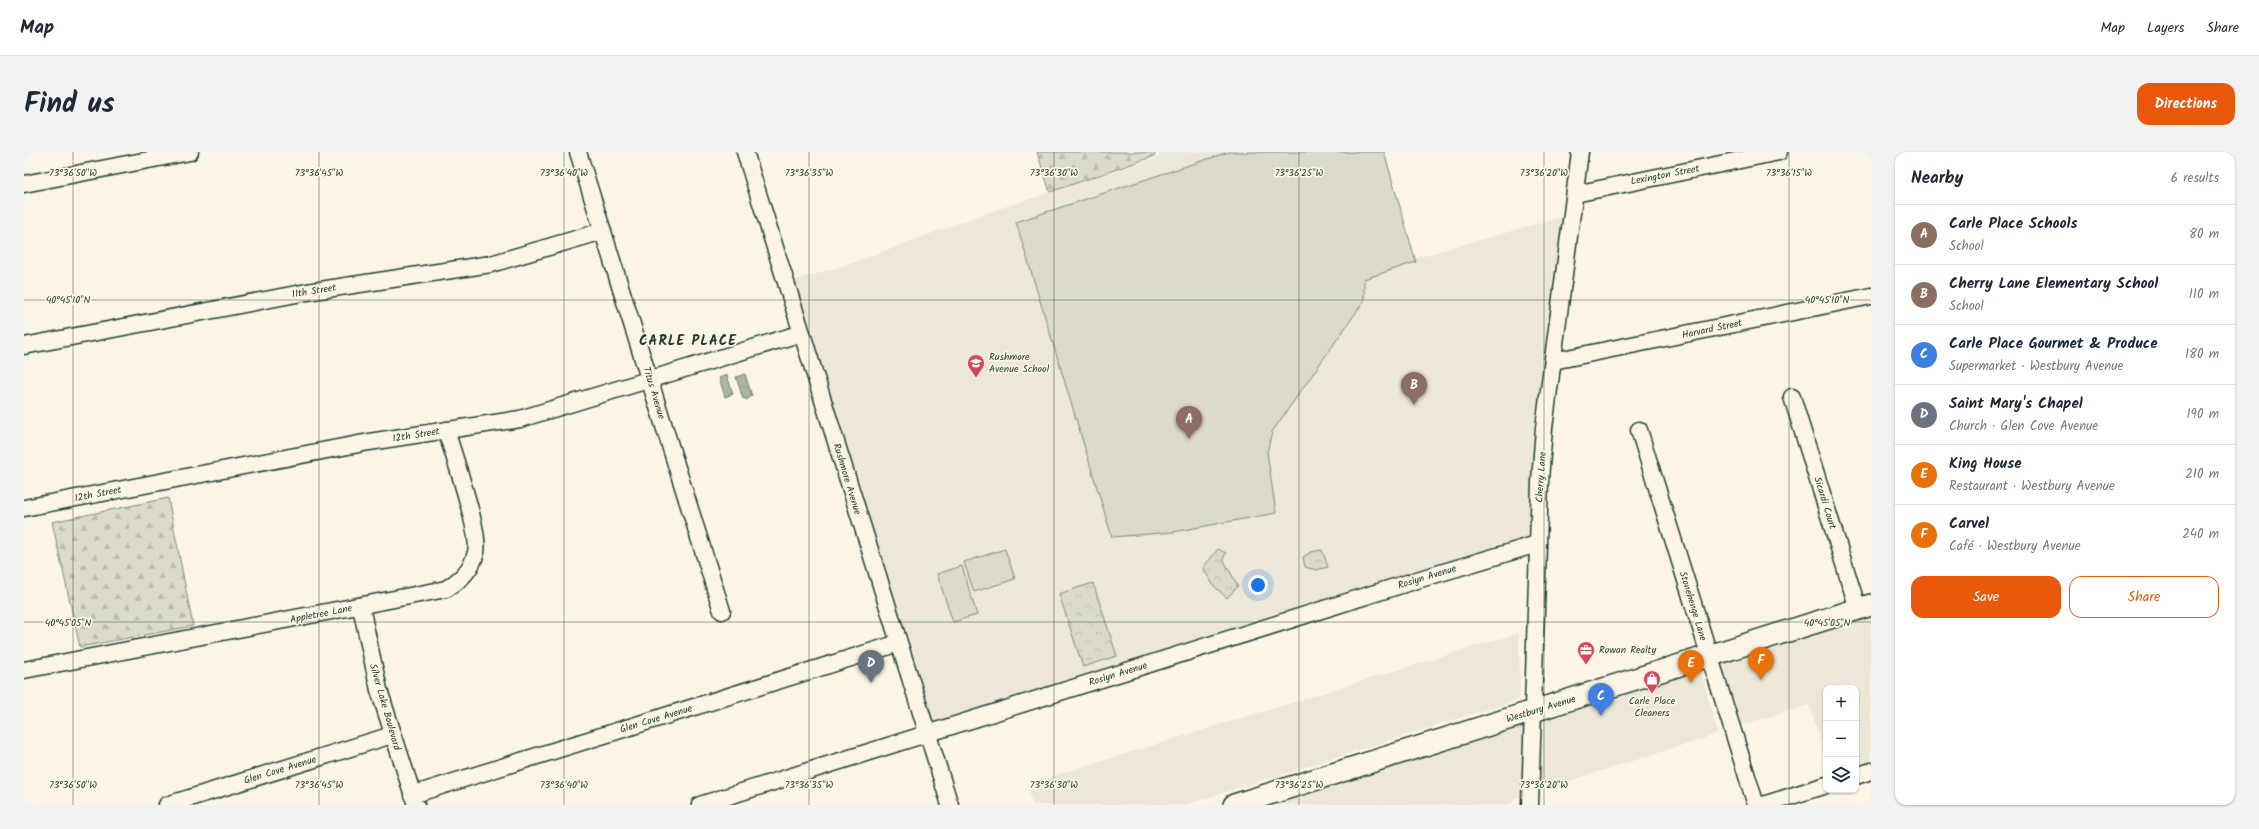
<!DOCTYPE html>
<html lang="en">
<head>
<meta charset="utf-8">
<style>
	:root { --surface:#fff; --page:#f2f2f3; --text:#1f2937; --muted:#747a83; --line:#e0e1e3; --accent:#ea580c }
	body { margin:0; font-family:Kalam,sans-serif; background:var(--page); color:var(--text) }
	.controls { position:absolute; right:12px; bottom:12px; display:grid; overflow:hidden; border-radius:8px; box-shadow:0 1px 3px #0004 }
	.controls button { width:36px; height:36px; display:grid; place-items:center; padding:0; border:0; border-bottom:1px solid var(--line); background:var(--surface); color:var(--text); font:20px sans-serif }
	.you { position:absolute; left:1234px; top:433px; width:14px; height:14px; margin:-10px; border:3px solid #fff; border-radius:50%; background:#1a73e8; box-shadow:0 0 0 6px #1a73e833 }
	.badge { display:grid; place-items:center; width:26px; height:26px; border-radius:50%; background:var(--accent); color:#fff; font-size:13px; font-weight:700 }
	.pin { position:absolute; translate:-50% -33px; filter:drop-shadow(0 1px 2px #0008) }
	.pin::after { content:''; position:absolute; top:21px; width:14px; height:12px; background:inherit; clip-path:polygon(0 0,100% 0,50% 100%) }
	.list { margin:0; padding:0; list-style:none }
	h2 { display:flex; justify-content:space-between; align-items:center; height:52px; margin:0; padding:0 16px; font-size:17px }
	h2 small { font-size:13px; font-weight:400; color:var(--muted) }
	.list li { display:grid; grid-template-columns:26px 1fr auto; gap:12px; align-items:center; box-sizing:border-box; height:60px; padding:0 16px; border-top:1px solid var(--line) }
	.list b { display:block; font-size:15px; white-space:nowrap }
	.list p { margin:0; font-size:13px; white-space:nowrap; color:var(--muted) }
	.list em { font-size:13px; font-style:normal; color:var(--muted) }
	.actions { display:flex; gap:8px; padding:12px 16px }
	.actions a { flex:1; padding:9px 0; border:1px solid var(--accent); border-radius:12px; text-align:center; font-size:14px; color:var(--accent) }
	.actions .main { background:var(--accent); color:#fff }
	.icon { flex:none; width:22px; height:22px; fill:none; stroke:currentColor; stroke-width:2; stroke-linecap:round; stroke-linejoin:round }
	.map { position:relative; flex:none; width:1847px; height:653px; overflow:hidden; border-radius:12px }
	header { display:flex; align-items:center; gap:24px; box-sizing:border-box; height:56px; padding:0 20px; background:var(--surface); border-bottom:1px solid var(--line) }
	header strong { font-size:19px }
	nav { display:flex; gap:22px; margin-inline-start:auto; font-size:14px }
	.intro { display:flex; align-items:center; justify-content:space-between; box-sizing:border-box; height:96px; padding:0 24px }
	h1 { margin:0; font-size:28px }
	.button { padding:10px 18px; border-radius:12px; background:var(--accent); color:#fff; font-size:14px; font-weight:700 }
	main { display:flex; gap:24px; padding:0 24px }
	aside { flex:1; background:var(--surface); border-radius:12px; box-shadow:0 1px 3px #0004 }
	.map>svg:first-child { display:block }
	.built { fill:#ece7d8 }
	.grass { fill:#dcdacc; stroke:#7e8c80 }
	.forest { fill:url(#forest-firs); stroke:#7e8c80 }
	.park { fill:url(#park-crowns); stroke:#7e8c80 }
	.water { fill:url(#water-ripples); stroke:#758479 }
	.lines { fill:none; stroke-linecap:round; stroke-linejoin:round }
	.minor-casing { stroke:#1f3d34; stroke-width:19 }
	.major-casing { stroke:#1f3d34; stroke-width:24 }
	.minor { stroke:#fcf5e5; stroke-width:16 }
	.major { stroke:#fcf5e5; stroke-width:21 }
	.ticks { fill:none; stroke:#1f3d34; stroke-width:1; stroke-opacity:0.45 }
	.labels { text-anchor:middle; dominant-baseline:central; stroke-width:3.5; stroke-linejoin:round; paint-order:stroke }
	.street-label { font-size:10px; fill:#1f3d34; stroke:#fcf5e5 }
	.poi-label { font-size:10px; fill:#1f3d34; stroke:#fcf5e5; text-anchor:start }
	.district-label { font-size:14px; font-weight:bold; letter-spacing:1px; fill:#1f3d34; stroke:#fcf5e5 }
	.ticks-label { font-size:10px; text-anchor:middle; fill:#1f3d34; stroke:#fcf5e5; stroke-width:3.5; stroke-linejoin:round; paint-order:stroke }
</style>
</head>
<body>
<header>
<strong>Map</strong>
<nav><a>Map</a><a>Layers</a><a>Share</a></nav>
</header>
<div class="intro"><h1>Find us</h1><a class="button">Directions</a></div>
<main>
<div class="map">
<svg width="1847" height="653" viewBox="0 0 1847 653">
	<defs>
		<pattern id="forest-firs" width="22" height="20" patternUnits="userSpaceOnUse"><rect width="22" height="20" fill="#dcdacc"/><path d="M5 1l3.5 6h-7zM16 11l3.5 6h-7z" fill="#bcbcb0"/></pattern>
		<pattern id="park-crowns" width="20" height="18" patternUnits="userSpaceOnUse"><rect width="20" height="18" fill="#dcdacc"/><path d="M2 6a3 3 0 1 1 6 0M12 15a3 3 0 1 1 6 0" fill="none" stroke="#bcbcb0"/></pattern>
		<pattern id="water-ripples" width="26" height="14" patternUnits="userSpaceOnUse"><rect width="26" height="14" fill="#aeb3a7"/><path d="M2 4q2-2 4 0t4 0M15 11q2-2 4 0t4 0" fill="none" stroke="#8d9389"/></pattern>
	</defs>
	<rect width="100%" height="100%" fill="#fcf5e5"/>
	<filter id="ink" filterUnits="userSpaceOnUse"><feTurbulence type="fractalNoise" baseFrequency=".025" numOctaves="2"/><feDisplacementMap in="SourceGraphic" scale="8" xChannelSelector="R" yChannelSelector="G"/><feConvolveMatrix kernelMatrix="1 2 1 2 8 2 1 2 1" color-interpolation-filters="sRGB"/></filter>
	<g filter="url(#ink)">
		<path class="built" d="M1134,0H1360L1391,106L1548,62L1513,392L903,582L762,131L834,109L962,61L1135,5Z
			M1847,460V609L1832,613V536H1802V606L1785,553L1717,573L1695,506Z
			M1495,481L1496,547L1161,653H1009L1003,632Z
			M1676,517L1694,582L1489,647V651L1480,653H1239Z"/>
		<path class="grass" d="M1205,0H1360L1392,110L1340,127V149L1248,280L1243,300L1252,361L1149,380L1088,385L992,70Z
			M981,397L991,427L950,440L940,410Z
			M938,414L953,463L929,470L913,422Z"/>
		<path class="forest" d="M1013,0H1130L1131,4L1026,40Z
			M144,346L169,474L56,495L28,370Z"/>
		<path class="park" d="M1194,397L1202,401L1199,407L1214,434L1203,446L1190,434L1179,416Z
			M1298,398L1304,415L1292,418L1281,415L1279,405L1287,400Z
			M1069,431L1093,504L1059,515L1035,442Z"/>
		<path class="water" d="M721,222L728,244L722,248L721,246L719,247L712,225Z
			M703,223L709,242L701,245L695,226Z"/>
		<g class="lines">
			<g class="minor-casing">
				<path id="minor" d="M554,0L698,459
					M721,0L926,653
					M0,32L166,0
					M1551,42L1755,0
					M0,194L283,140L467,112L579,79
					M1529,209L1847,144
					M1768,245L1834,457
					M1615,278L1732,653
					M0,356L345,290L496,267L778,181
					M337,455L355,538L392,653
					M0,518L422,437C436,428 448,418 452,400C457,381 429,302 422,278
					M1832,624L1847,619
					M388,643L875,491
					M143,653L368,583
					M676,653L1393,428L1513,392
					M1506,653L1516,329L1520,276L1556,0
					M1739,653L1802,633"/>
			</g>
			<g class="major-casing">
				<path id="major" d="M1210,653L1847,453"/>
			</g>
			<use href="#minor" class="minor"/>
			<use href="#major" class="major"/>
		</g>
	</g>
	<path class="ticks" d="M49,0V653M295,0V653M540,0V653M785,0V653M1030,0V653M1275,0V653M1520,0V653M1765,0V653M0,148H1847M0,470H1847"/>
	<defs>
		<g id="school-pin" transform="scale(0.9)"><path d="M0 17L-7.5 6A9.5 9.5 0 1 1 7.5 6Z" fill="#d1495b" stroke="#fcf5e5"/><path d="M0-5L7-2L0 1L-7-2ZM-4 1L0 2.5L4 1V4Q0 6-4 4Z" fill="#fff"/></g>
		<g id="office-pin" transform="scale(0.9)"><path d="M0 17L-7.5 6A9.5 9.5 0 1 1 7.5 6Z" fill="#d1495b" stroke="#fcf5e5"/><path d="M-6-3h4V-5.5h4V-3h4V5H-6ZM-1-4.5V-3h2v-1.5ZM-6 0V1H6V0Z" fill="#fff"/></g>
		<g id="shop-pin" transform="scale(0.9)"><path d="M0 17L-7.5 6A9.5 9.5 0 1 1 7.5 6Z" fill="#d1495b" stroke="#fcf5e5"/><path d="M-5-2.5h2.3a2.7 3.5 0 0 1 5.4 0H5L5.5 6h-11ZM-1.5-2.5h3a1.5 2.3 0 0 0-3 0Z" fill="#fff"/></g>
	</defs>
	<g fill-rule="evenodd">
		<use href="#school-pin" x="952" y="211"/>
		<use href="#office-pin" x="1562" y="498"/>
		<use href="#shop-pin" x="1628" y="527"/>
	</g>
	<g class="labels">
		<g class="street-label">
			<text transform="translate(1641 23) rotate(-11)">Lexington Street</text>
			<text transform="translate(290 139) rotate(-9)">11th Street</text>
			<text transform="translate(1688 177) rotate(-12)">Harvard Street</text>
			<text transform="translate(630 241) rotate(73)">Titus Avenue</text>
			<text transform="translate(392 283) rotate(-9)">12th Street</text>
			<text transform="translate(1517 325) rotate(-86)">Cherry Lane</text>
			<text transform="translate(823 327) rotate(73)">Rushmore Avenue</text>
			<text transform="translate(74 342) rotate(-11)">12th Street</text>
			<text transform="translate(1801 351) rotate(73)">Sicardi Court</text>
			<text transform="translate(1403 425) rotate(-17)">Roslyn Avenue</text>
			<text transform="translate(1669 454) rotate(73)">Stonehenge Lane</text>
			<text transform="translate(297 462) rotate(-11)">Appletree Lane</text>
			<text transform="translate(1094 522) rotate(-17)">Roslyn Avenue</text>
			<text transform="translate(361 555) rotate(74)">Silver Lake Boulevard</text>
			<text transform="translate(1517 557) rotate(-17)">Westbury Avenue</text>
			<text transform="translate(632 567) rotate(-17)">Glen Cove Avenue</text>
			<text transform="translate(256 618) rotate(-17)">Glen Cove Avenue</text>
		</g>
		<g class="poi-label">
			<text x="965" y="205">Rushmore<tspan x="965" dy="12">Avenue School</tspan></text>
			<text x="1575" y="498">Rowan Realty</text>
			<text x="1628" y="549" text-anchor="middle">Carle Place<tspan x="1628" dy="12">Cleaners</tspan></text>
		</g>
		<g class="district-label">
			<text x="664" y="189">CARLE PLACE</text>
		</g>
	</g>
	<g class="ticks-label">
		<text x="49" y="24">73°36'50"W</text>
		<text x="295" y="24">73°36'45"W</text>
		<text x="540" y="24">73°36'40"W</text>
		<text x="785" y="24">73°36'35"W</text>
		<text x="1030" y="24">73°36'30"W</text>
		<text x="1275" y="24">73°36'25"W</text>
		<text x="1520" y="24">73°36'20"W</text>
		<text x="1765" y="24">73°36'15"W</text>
		<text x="44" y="151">40°45'10"N</text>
		<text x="1803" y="151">40°45'10"N</text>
		<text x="44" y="474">40°45'05"N</text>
		<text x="1803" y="474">40°45'05"N</text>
		<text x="49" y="636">73°36'50"W</text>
		<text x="295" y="636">73°36'45"W</text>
		<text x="540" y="636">73°36'40"W</text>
		<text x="785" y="636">73°36'35"W</text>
		<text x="1030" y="636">73°36'30"W</text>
		<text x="1275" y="636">73°36'25"W</text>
		<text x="1520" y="636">73°36'20"W</text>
	</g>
</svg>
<div class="controls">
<button>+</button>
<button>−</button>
<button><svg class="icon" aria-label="layers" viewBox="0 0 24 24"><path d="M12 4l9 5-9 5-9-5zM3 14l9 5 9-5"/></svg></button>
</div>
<div class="you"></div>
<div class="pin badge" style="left:1165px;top:287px;background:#8d6e63">A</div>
<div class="pin badge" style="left:1390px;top:253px;background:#8d6e63">B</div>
<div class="pin badge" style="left:1577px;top:564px;background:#3f7fe0">C</div>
<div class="pin badge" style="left:847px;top:531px;background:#6b7280">D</div>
<div class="pin badge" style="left:1667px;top:531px;background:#e8710a">E</div>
<div class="pin badge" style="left:1737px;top:528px;background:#e8710a">F</div>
</div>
<aside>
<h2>Nearby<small>6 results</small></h2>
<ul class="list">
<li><span class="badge" style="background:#8d6e63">A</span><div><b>Carle Place Schools</b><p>School</p></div><em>80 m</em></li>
<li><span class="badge" style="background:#8d6e63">B</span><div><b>Cherry Lane Elementary School</b><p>School</p></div><em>110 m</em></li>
<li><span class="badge" style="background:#3f7fe0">C</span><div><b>Carle Place Gourmet &amp; Produce</b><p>Supermarket · Westbury Avenue</p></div><em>180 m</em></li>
<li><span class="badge" style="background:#6b7280">D</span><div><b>Saint Mary's Chapel</b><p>Church · Glen Cove Avenue</p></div><em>190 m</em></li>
<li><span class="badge" style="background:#e8710a">E</span><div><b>King House</b><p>Restaurant · Westbury Avenue</p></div><em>210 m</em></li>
<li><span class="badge" style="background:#e8710a">F</span><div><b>Carvel</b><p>Café · Westbury Avenue</p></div><em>240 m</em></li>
</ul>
<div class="actions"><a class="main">Save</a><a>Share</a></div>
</aside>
</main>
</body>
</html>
